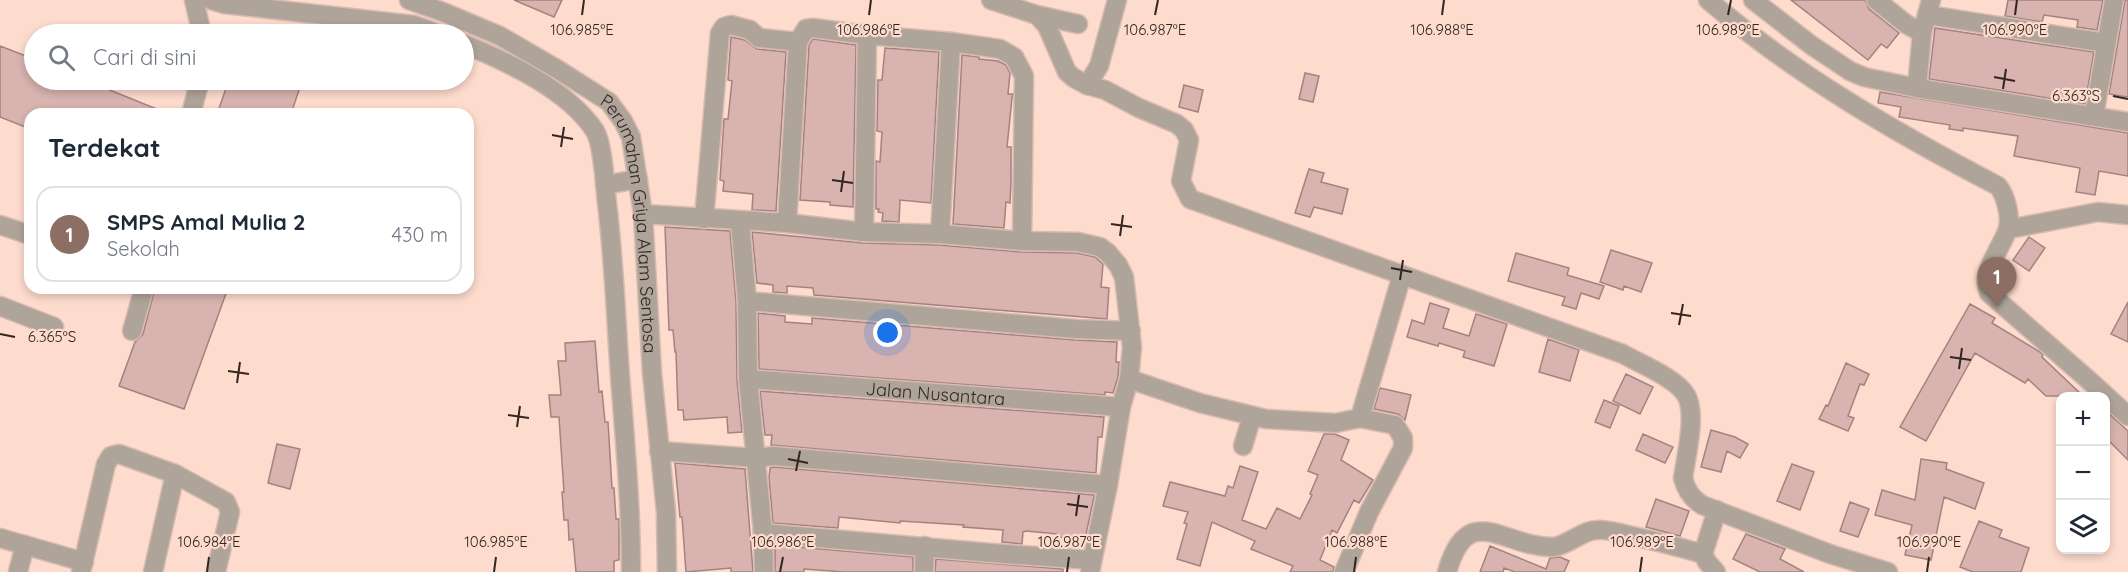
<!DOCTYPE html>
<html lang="id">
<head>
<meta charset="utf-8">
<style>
	:root { --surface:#fff; --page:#f2f2f3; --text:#1f2937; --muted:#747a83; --line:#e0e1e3; --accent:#b45309 }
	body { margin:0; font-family:Quicksand,sans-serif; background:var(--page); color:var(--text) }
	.controls { position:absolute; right:18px; bottom:18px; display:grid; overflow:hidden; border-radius:12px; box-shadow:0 3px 9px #0003 }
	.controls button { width:54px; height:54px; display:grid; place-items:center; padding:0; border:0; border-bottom:2px solid var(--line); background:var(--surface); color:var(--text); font:30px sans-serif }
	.you { position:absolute; left:888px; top:333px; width:21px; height:21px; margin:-15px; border:4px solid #fff; border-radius:50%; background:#1a73e8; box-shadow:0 0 0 9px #1a73e833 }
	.badge { display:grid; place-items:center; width:39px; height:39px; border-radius:50%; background:var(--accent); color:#fff; font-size:20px; font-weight:700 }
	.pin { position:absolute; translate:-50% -50px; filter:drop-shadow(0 2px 3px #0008) }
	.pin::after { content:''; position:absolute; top:32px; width:21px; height:18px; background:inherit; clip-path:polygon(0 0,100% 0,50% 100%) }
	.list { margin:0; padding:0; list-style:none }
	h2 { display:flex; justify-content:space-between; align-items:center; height:78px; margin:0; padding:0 24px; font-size:26px }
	h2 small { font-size:20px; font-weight:400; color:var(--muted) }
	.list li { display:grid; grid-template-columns:39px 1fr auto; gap:18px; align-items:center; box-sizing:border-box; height:96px; margin:0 12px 12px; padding:0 12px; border:2px solid var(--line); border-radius:18px }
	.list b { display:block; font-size:22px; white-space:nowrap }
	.list p { margin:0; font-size:20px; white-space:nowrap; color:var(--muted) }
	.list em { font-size:20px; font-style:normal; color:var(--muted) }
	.icon { flex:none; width:33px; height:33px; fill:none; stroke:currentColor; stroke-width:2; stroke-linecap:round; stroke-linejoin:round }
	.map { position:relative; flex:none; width:2128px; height:572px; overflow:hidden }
	.search { position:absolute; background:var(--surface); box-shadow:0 3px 9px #0003; left:24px; top:24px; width:450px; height:66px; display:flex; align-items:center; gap:15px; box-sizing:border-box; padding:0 21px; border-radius:33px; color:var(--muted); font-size:22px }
	.panel { position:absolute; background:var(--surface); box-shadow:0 3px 9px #0003; left:24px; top:108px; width:450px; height:186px; border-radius:18px }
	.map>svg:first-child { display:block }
	.building { fill:#d8b3af; stroke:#a4827f; stroke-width:1.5 }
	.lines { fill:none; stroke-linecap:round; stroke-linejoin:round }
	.minor-casing { stroke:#d8baae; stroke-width:21 }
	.minor { stroke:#afa49a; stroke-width:18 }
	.ticks { fill:none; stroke:#322620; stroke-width:2 }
	.labels { text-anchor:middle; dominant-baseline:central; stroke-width:4.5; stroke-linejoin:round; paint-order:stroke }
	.street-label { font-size:18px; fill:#322620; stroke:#fddbcd }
	.ticks-label { font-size:15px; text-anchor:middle; fill:#322620; stroke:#fddbcd; stroke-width:4.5; stroke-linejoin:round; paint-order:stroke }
</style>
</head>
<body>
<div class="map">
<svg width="2128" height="572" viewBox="0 0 2128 572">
	<rect width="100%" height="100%" fill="#fddbcd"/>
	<path class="building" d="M514,0H562L554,17Z
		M1791,0H1865L1869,9L1899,33L1887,48L1881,44L1868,60Z
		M2008,0H2103L2097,30L2077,27L2078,20L2044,15L2042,22L2005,16Z
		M2125,0H2128V97L2109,94Z
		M1935,28L2094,52L2085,104L1929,79Z
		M731,37L745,40L757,49L786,52L776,211L752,210L753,194L723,191L724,181L720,180L724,119H728L732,81L728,80Z
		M813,39L856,45L853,207L830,205V202L800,200L809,45Z
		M0,46L34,59V80H85L169,114H30V129L0,117Z
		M885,48L939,52L931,203L900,200L899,222L882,221L883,213L878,212L879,209H876V161L880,162L882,132L877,131L878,80H882Z
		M962,55L979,57V59L998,61L1006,65L1010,73L1008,94H1013L1012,98L1007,147H1011V183L1010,203L1006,202L1004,228L953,224Z
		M1305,73L1319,76L1313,102L1299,99Z
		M229,80H280L300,87L291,114H217Z
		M1184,85L1203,90L1198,112L1179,107Z
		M1880,92L2128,133V176L2099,171L2095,195L2076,192L2080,168L2014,156L2018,136L1963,128V131L1949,129L1950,125L1899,117L1901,107L1878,103Z
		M1309,169L1324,173L1321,182L1348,189L1342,214L1314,207L1310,217L1295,213Z
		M665,227L730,231L736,302L737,380L742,432L728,433L727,417L684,420L683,410H678L676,352H675L673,330H669Z
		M752,232L863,243L939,245L1022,252L1077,253L1095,257L1103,264L1101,287L1109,288L1107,319L814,295L813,288L787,286V293L773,292V285L757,283Z
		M2029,237L2045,248L2029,271L2013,260Z
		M1611,250L1652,263L1641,292L1624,286L1623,290L1600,282Z
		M1516,253L1569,268L1567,275L1604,286L1599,299L1581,293L1576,309L1562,305L1565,297L1508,281Z
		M155,288H228L184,409L119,386L135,342L143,334Z
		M2128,302V342L2111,334Z
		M1430,303L1449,309L1443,328L1469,336L1476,314L1507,324L1494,366L1463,357L1465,351L1439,343L1438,346L1407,337L1412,320L1424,324Z
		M1970,304L1995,318L1992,323L2040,352L2043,355L2042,357L2083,396H2046L2028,379L2025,383L1975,353L1926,441L1900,427Z
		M758,313L785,316V322L812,324V318L1075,340L1117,342L1116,362H1119L1118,377L1113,393L1105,392V395L759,369Z
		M1548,339L1579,350L1570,381L1539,372Z
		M595,341L599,392L602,391L605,422H608L612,488H614L616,519H619V560L614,561V572H576L573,539L569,540L568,520H564L562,492H564L559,417H551L549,395H561L558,361H566L565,343Z
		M1846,363L1869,374L1864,385L1860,384L1848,416L1854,418L1848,431L1819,419L1826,405L1828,406Z
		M1626,374L1653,387L1640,414L1613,401Z
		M1380,388L1411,395L1405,420L1398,414L1374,409Z
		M760,391L1104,417L1102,437H1098L1096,473L771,445L772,435H765Z
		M1604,400L1619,406L1610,428L1595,422Z
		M2106,411L2128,431V460L2106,438Z
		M1711,430L1735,437L1748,444L1740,458L1727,451L1721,472L1701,467Z
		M1324,434H1335L1349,440L1341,460L1373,480L1359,503L1354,500L1337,533L1332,530L1320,560L1334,567L1333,572H1290L1293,566L1251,549L1255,541L1212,522L1200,566L1177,559L1187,524L1184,523L1188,512L1163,506L1170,482L1225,496L1228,486L1233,488L1240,466L1258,472L1242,520L1266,529L1277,508L1300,519L1312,495L1310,494L1318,475L1308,471Z
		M1643,434L1673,447L1665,463L1636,450Z
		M277,444L300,449L290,489L268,483Z
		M1921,459L1947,463L1946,469L1984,483L1975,509L1944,497L1931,560L1905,555L1912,525L1875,515L1882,490L1915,500Z
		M675,463L745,469L753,572H731V568L686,572L682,517H680Z
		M1792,464L1814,472L1800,510L1777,501Z
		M774,467L1094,495V497L1085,539L1057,537V534L1026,531L1023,532L1022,544L1002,542L1003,530L963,527L964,525L900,521V523L839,517L838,528L773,523L769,478L770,468Z
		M1656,499L1689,511L1680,536L1646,527Z
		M1850,502L1869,509L1858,537L1840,531Z
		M1979,521L2002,530L1999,537L2029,548L2021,572H1973L1960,567Z
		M1746,534L1785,549L1780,559L1804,572H1760L1733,559Z
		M775,545L913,557V572H844L804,569V572H775Z
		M1490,546L1546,569L1550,558L1560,557L1569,561L1564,572H1515L1504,568L1503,572H1480Z
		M936,559L1063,569V572H935Z"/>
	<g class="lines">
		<g class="minor-casing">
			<g id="minor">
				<path d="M194,0L202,34"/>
				<path d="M211,0L224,4L414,25L439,34"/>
				<path id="s1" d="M409,0L443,12L500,36L557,69L609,102L623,121L631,137L643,214L652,373L666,512L667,572"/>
				<path d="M991,0L1037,15L1047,26L1067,72L1074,78L1087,85"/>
				<path d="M1117,0L1099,66L1087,85L1105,90L1139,108L1177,124L1184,130L1189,140L1181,181L1190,199L1623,354C1640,364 1676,378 1686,395C1697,413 1686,457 1683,478C1686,490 1691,498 1702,505L1830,554L1888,572"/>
				<path d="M1708,0C1796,75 1896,133 1998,186C2006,196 2012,219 2007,231C2000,251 1980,272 1989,293L2092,383L2128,416"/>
				<path d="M1753,0L1811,45L1850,71L1864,77L1917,88L2128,122"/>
				<path d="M1876,0L1906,24L1922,33"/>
				<path d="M1037,15L1078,24"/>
				<path d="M1928,15L2106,43"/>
				<path d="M464,44C508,62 568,90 595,131C603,144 605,186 607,203C614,261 616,318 620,376C625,441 631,506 631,572"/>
				<path d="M1917,88L1922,33L1931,0"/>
				<path d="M191,114L200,80"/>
				<path d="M2094,116L2114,0"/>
				<path d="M605,185L638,179"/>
				<path d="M643,214L787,223L864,232L940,234L1022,241L1078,242L1100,247L1108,253L1118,265L1124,277L1132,347L1129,379L1121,407L1108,485L1090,572"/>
				<path d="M704,219L720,33L724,27L731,25L750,30L759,38L798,42L806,29L813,28L867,35L951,42L1000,49L1014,57L1024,76L1022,241"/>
				<path d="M740,221L747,301L748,379L763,533L764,572"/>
				<path d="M787,223L798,42"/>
				<path d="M0,225L30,235"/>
				<path d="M2009,229L2098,212L2128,215"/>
				<path d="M864,232L867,35"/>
				<path d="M940,234L951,42"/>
				<path d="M747,301L1076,329L1131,331"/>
				<path d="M0,306L54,327"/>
				<path d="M132,331L144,288"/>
				<path id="s2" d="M748,379L1121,407"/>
				<path d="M1129,379L1200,403L1266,419L1336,423L1360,418L1395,425L1403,438V448L1369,512L1344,572"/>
				<path d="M1360,418L1402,275"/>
				<path d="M1243,446L1252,416"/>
				<path d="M659,451L756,458L774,456L1108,485"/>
				<path d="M763,533L991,553L1092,560"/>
				<path d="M0,538L84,562"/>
				<path d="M18,572L25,545"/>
				<path d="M81,572L106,464L111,456L119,454L175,474L226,502L230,512L216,572"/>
				<path d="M153,572L175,474"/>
				<path d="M924,572L925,546"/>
				<path d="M1447,572C1468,498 1504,548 1553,547C1567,546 1581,531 1596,530C1607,529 1621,533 1632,536C1656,541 1679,547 1703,554"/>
				<path d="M1716,572L1707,562L1703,554L1717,510"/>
			</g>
		</g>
		<use href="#minor" class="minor"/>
	</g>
	<path class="ticks" d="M582,15L584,0M869,15L871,0M1155,15L1158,0M1442,15L1444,0M1728,15L1731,0M2015,15L2017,0M1994,77L2015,81M2003,89L2006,69M2113,96L2128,99M552,135L573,139M561,147L564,127M832,180L853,183M841,192L844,171M1111,224L1132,227M1120,236L1123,215M1391,268L1412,272M1400,280L1403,260M1671,313L1691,316M1679,325L1683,304M0,334L15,337M1950,357L1971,360M1959,369L1962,348M228,371L249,374M237,383L240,362M508,415L529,418M517,427L520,406M788,459L808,463M796,471L800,451M1067,504L1088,507M1076,516L1079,495M207,572L209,557M494,572L496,557M780,572L783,557M1067,572L1069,557M1354,572L1356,557M1640,572L1642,557M1927,572L1929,557"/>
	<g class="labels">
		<g class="street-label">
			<text stroke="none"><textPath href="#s1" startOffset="351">Perumahan Griya Alam Sentosa</textPath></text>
			<text stroke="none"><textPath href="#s2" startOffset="188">Jalan Nusantara</textPath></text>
		</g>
	</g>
	<g class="ticks-label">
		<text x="582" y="35">106.985°E</text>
		<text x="869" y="35">106.986°E</text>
		<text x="1155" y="35">106.987°E</text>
		<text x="1442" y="35">106.988°E</text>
		<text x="1728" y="35">106.989°E</text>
		<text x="2015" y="35">106.990°E</text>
		<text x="2076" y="101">6.363°S</text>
		<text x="52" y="342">6.365°S</text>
		<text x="209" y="547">106.984°E</text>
		<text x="496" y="547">106.985°E</text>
		<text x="783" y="547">106.986°E</text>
		<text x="1069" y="547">106.987°E</text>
		<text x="1356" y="547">106.988°E</text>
		<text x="1642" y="547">106.989°E</text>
		<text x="1929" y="547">106.990°E</text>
	</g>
</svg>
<div class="controls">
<button>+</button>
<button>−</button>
<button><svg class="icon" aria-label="layers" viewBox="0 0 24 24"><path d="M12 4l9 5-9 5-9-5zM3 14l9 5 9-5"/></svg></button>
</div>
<div class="you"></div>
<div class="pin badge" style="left:1997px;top:307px;background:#8d6e63">1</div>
<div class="search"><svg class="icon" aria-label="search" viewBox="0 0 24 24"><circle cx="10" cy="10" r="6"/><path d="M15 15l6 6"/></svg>Cari di sini</div>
<section class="panel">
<h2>Terdekat<small></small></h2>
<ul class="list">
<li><span class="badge" style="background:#8d6e63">1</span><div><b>SMPS Amal Mulia 2</b><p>Sekolah</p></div><em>430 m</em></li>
</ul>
</section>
</div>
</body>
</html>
